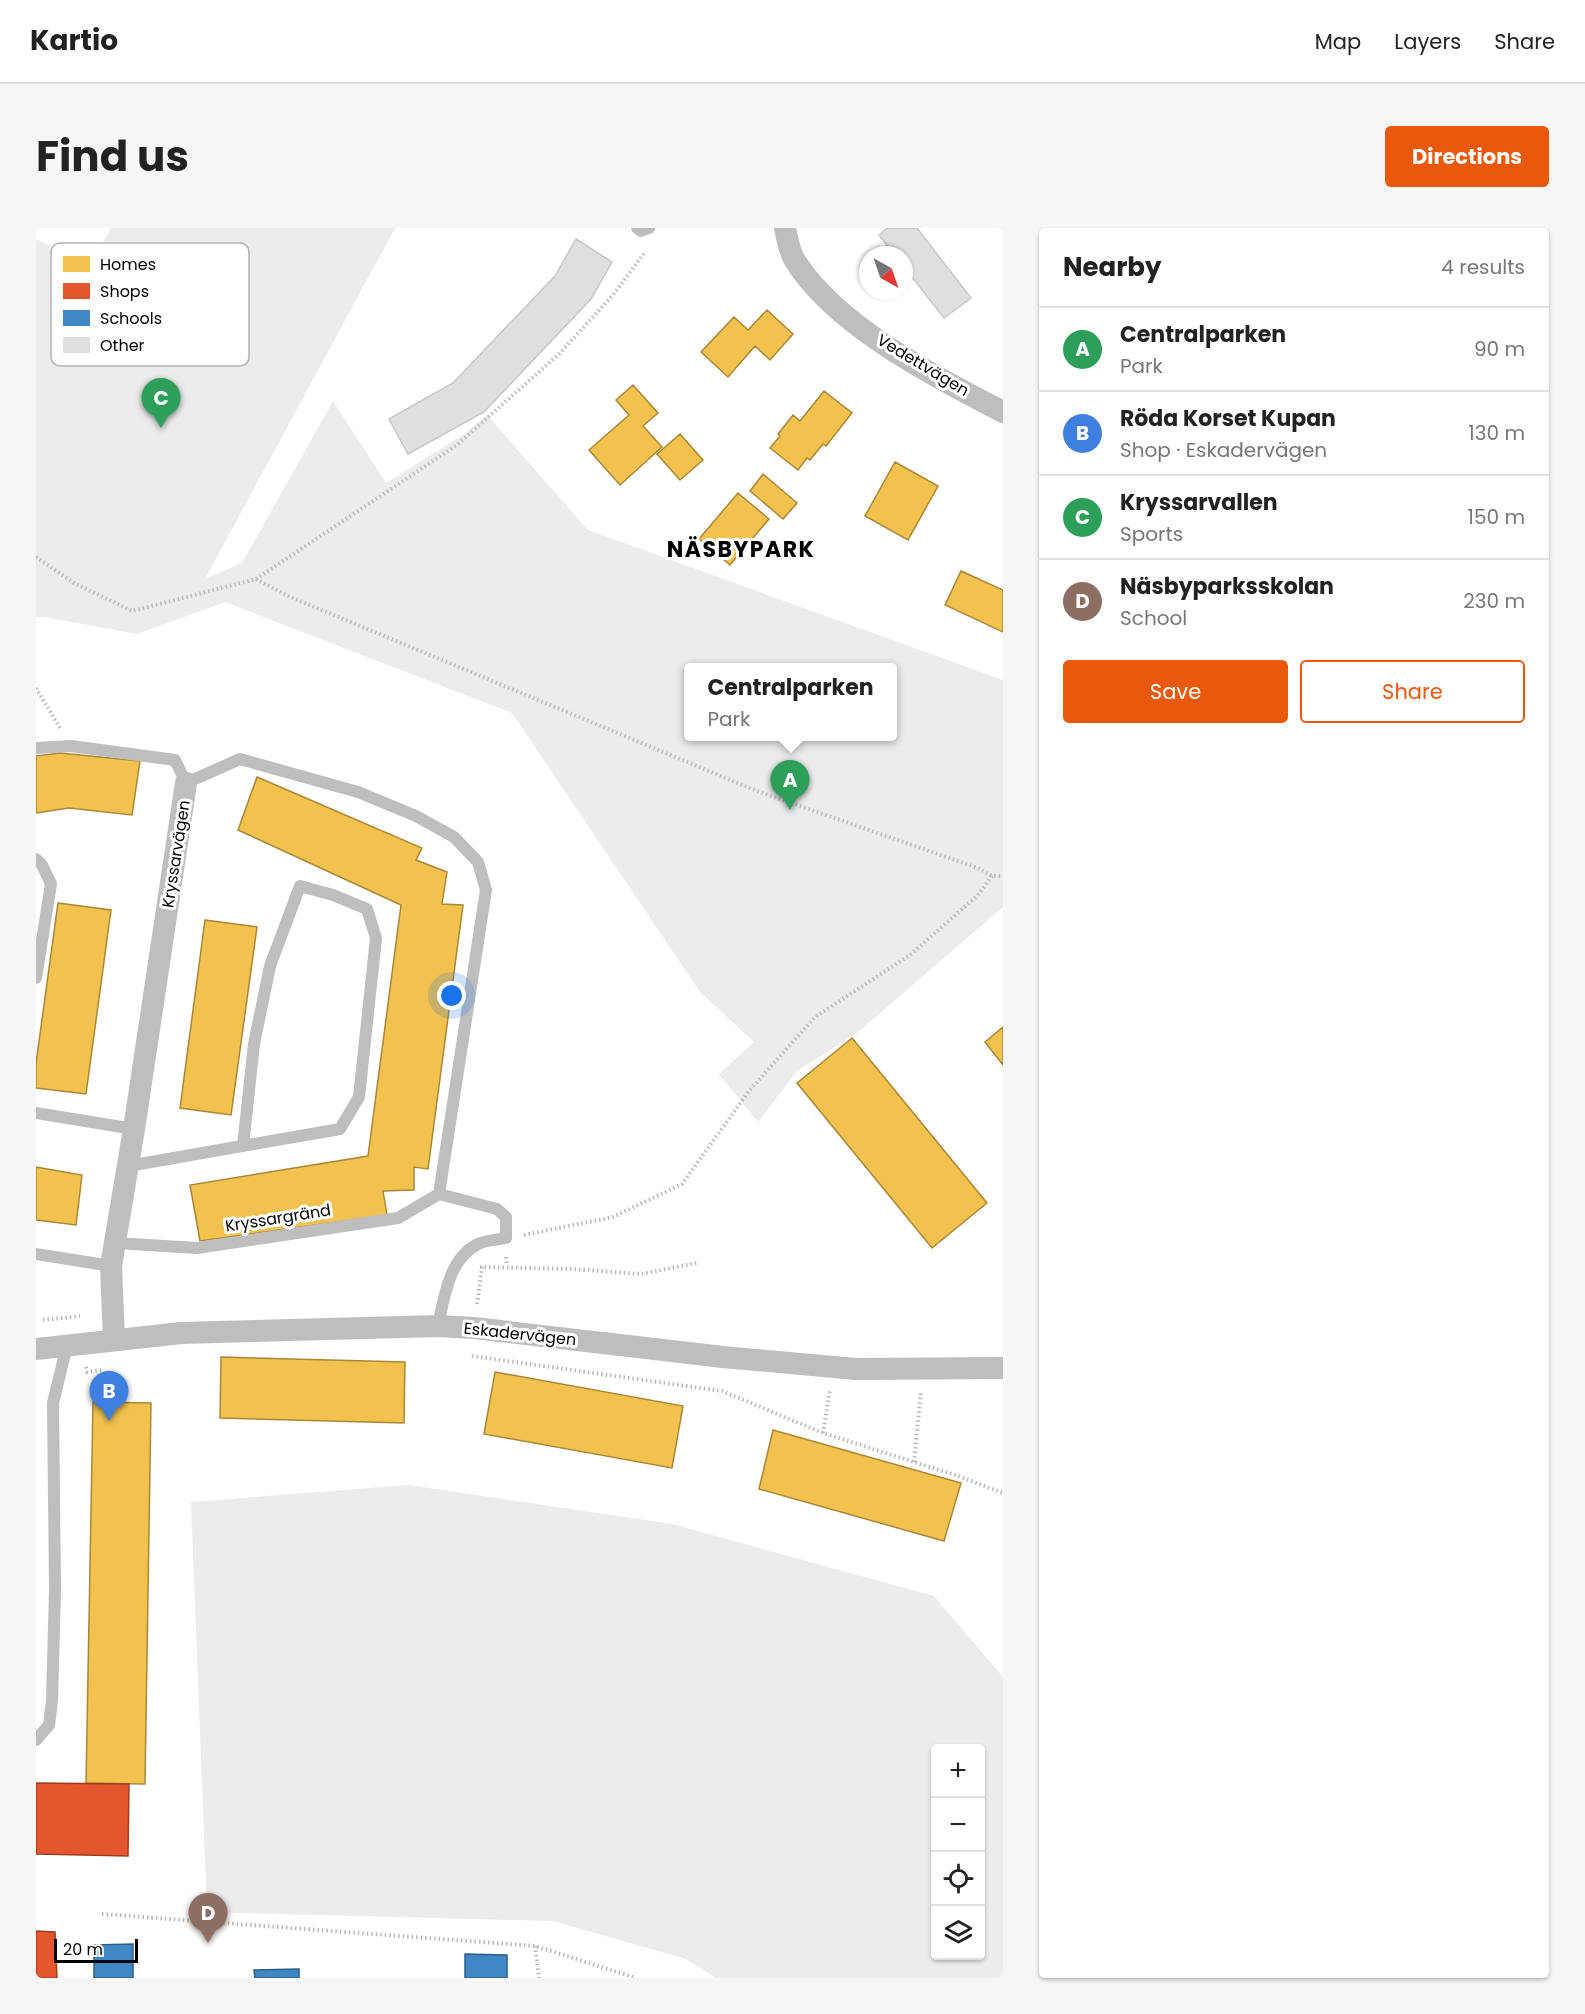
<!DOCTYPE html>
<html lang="en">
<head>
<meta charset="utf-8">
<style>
	:root { --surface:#fff; --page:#f6f6f6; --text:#222; --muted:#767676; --line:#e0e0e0; --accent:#ea580c }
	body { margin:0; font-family:Poppins,sans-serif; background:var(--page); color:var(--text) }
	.controls { position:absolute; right:18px; bottom:18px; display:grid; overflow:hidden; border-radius:6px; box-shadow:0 2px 4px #0004 }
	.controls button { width:54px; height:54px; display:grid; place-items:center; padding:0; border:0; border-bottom:2px solid var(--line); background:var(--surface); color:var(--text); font:30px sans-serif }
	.compass { position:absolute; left:823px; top:18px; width:54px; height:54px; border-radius:50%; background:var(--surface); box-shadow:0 2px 4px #0004; rotate:140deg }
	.scale { position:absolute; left:18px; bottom:15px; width:84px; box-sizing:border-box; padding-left:6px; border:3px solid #000; border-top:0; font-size:16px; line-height:21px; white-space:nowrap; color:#000; -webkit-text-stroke:4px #fff; paint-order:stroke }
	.you { position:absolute; left:416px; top:768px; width:21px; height:21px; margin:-15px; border:4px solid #fff; border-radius:50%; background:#1a73e8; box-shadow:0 0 0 9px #1a73e833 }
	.badge { display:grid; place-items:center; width:39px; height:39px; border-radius:50%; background:var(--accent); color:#fff; font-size:20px; font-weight:700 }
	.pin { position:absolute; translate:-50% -50px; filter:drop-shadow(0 2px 3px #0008) }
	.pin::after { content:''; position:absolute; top:32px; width:21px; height:18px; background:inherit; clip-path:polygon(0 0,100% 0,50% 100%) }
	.popup { position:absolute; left:648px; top:435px; width:213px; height:78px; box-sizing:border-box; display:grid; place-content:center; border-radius:6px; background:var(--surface); filter:drop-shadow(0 2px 4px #0005); font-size:20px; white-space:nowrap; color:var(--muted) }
	.popup b { font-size:22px; color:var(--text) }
	.popup::after { content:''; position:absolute; left:50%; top:100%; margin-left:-12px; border:12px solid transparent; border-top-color:var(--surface) }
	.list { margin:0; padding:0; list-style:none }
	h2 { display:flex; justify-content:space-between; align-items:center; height:78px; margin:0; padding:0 24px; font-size:26px }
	h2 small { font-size:20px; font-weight:400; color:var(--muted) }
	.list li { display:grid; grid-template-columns:39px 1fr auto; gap:18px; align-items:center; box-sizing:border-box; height:84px; padding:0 24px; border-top:2px solid var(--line) }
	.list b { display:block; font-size:22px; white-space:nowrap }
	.list p { margin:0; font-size:20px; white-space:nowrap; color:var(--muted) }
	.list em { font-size:20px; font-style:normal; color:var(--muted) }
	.actions { display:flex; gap:12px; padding:18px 24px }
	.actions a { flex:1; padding:14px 0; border:2px solid var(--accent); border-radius:6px; text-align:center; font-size:21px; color:var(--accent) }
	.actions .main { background:var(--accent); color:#fff }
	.icon { flex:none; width:33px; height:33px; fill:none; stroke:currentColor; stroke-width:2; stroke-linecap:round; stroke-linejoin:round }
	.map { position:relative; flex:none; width:967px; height:1750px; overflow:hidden; border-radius:6px }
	header { display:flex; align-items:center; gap:36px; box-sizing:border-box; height:84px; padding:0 30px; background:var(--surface); border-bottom:2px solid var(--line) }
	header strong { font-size:28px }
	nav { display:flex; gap:33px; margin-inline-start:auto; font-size:21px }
	.intro { display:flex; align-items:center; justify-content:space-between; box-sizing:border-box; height:144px; padding:0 36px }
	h1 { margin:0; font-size:42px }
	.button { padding:15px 27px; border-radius:6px; background:var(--accent); color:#fff; font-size:21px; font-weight:700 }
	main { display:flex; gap:36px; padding:0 36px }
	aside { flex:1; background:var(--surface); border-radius:6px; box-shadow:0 2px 4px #0004 }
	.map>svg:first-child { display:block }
	.green { fill:#ececec; fill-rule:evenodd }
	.homes { fill:#f2c14e; stroke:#a98737; stroke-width:1.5 }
	.shops { fill:#e4572e; stroke:#a03d20; stroke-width:1.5 }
	.schools { fill:#3f88c5; stroke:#2c5f8a; stroke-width:1.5 }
	.building { fill:#dfdfdf; stroke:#c7c7c7; stroke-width:1.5 }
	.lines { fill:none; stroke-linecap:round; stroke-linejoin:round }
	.path { stroke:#b9b9b9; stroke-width:4; stroke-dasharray:1.5 3; stroke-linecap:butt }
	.lane { stroke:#bebebe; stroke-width:12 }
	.street { stroke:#bebebe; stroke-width:22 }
	.labels { text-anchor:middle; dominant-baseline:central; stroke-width:6; stroke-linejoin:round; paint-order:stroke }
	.street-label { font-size:16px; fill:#000; stroke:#fff }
	.district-label { font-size:22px; font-weight:bold; letter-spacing:1.5px; fill:#000; stroke:#fff }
	.key { fill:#fff; stroke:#b2b2b2; stroke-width:1.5 }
	.key-label { font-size:16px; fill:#000 }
</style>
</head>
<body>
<header>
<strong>Kartio</strong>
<nav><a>Map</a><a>Layers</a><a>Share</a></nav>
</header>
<div class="intro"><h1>Find us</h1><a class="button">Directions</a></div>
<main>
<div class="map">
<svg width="967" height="1750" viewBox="0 0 967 1750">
	<rect width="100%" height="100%" fill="#fff"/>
	<path class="green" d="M75,0H359L169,351L206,335L297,173L350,255L427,207L451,187L552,302L967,452V679L821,805L761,843L722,894L683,846L718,814L664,764L476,485L189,374L101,406L9,389H0V11L54,37ZM652,440H856V508H652Z
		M372,1257L636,1296L898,1368L967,1449V1750H680L650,1731L517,1693L171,1684L155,1274ZM945,1520V1728H900V1520Z"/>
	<path class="homes" d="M731,82L757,106L734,132L719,118L692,149L665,124L698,89L712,102Z
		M597,157L622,185L607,198L626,219L584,257L553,222L593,187L580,172Z
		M788,163L816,185L790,218L787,216L774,232L771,230L762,242L734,220L744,208L742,206L757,187L764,193Z
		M644,206L667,232L644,252L621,226Z
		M859,234L902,258L872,312L829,288Z
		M727,246L761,275L747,291L714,263Z
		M702,265L733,291L694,337L663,311Z
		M925,343L967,362V404L909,377Z
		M24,525L104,533L96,587L33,580L0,585V528Z
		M221,549L386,620L380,632L411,644L406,676L427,677L392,941L378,939V962L347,963L351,987L164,1013L154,957L332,928L365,677L202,602Z
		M22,675L75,682L50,866L0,860V835Z
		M169,692L221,699L195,887L144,880Z
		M967,799V837L949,814Z
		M816,810L951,975L896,1020L761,855Z
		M0,939L46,947L40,997L0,992Z
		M185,1129L369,1134L368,1195L184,1190Z
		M459,1144L647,1178L636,1240L448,1206Z
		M57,1174L115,1175L109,1556L50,1555Z
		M737,1202L925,1255L908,1313L723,1261Z"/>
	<path class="shops" d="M0,1555L93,1556L92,1628L0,1626Z
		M0,1703L19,1704L21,1750H0Z"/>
	<path class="schools" d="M97,1716V1750H58V1717Z
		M429,1726L471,1727V1750H429Z
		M263,1741V1750H219L218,1742Z"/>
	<path class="building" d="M851,0H881L935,70L908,90L868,39V27H859L843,7Z
		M540,11L576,34L555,71L448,184L372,226L353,191L417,155L519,48Z"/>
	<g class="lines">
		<path class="path" d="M0,329L38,355L96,383L220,351L421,217L523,126L577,67L610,23
			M220,351L252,368L721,563L942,640L956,648H967
			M0,460L24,500
			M488,1007L577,989L646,956L713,863L779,789L874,727L941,668L956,648
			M470,1029L471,1038
			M444,1039L537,1041L605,1046L661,1035
			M441,1076L446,1039
			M7,1092L44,1088
			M436,1128L686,1163L787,1205L922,1248L967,1265
			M50,1139L51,1144L65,1142
			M787,1205L794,1162
			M878,1234L885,1163
			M66,1686L499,1718L600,1750
			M499,1718L503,1750"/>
		<path class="lane" d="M601,0L605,3L613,0
			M0,520L35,518L139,532L150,555L204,531L322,564L380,588L418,609L442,634L450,662L403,966L362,990L161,1020L79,1015
			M0,631L6,637L15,656L0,750
			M0,885L98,901
			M92,938L304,901L323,869L340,710L331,681L297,667L264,658L234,738L218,816L207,918
			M0,1026L75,1038
			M402,1098C408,1070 413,1030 442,1016C450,1012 461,1012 470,1010V989L461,981L403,966
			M0,1512L13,1497L16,1473L19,1361L17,1175L31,1117"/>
		<path class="street" d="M749,0C751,9 753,22 758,31C798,97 899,149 967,184
			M78,1112L75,1038L98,901L150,555
			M0,1121L145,1105L402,1098L438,1100L687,1129L820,1141L967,1140"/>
	</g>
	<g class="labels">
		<g class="street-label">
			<text transform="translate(887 137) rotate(31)">Vedettvägen</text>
			<text transform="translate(140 626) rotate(-81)">Kryssarvägen</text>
			<text transform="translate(242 990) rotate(-9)">Kryssargränd</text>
			<text transform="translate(484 1106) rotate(6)">Eskadervägen</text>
		</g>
		<g class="district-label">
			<text x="705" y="321">NÄSBYPARK</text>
		</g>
	</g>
	<rect x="15" y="15" width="198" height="123" rx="9" class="key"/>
	<rect x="27" y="28" width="27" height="16" fill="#f2c14e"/>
	<rect x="27" y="55" width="27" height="16" fill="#e4572e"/>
	<rect x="27" y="82" width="27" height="16" fill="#3f88c5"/>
	<rect x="27" y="109" width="27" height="16" fill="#dfdfdf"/>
	<g class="key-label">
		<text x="64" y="42">Homes</text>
		<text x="64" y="69">Shops</text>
		<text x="64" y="96">Schools</text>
		<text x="64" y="123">Other</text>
	</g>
</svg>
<div class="controls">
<button>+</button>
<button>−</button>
<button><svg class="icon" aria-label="locate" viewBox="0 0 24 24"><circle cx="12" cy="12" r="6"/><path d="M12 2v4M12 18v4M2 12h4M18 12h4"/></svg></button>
<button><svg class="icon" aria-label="layers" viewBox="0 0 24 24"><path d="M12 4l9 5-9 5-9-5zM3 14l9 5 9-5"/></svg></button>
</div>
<svg class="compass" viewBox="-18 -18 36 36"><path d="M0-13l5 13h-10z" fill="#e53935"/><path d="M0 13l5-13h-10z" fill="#767676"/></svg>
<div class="scale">20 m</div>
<div class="you"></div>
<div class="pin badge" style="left:754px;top:582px;background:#2e9e5b">A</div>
<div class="popup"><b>Centralparken</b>Park</div>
<div class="pin badge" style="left:73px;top:1193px;background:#3f7fe0">B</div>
<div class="pin badge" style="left:125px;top:200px;background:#2e9e5b">C</div>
<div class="pin badge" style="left:172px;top:1715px;background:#8d6e63">D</div>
</div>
<aside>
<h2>Nearby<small>4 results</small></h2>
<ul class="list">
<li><span class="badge" style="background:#2e9e5b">A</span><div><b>Centralparken</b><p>Park</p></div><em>90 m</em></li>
<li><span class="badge" style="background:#3f7fe0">B</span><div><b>Röda Korset Kupan</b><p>Shop · Eskadervägen</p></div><em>130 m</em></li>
<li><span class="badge" style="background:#2e9e5b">C</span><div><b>Kryssarvallen</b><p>Sports</p></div><em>150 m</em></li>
<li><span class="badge" style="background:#8d6e63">D</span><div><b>Näsbyparksskolan</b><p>School</p></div><em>230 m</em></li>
</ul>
<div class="actions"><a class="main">Save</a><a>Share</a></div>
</aside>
</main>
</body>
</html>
